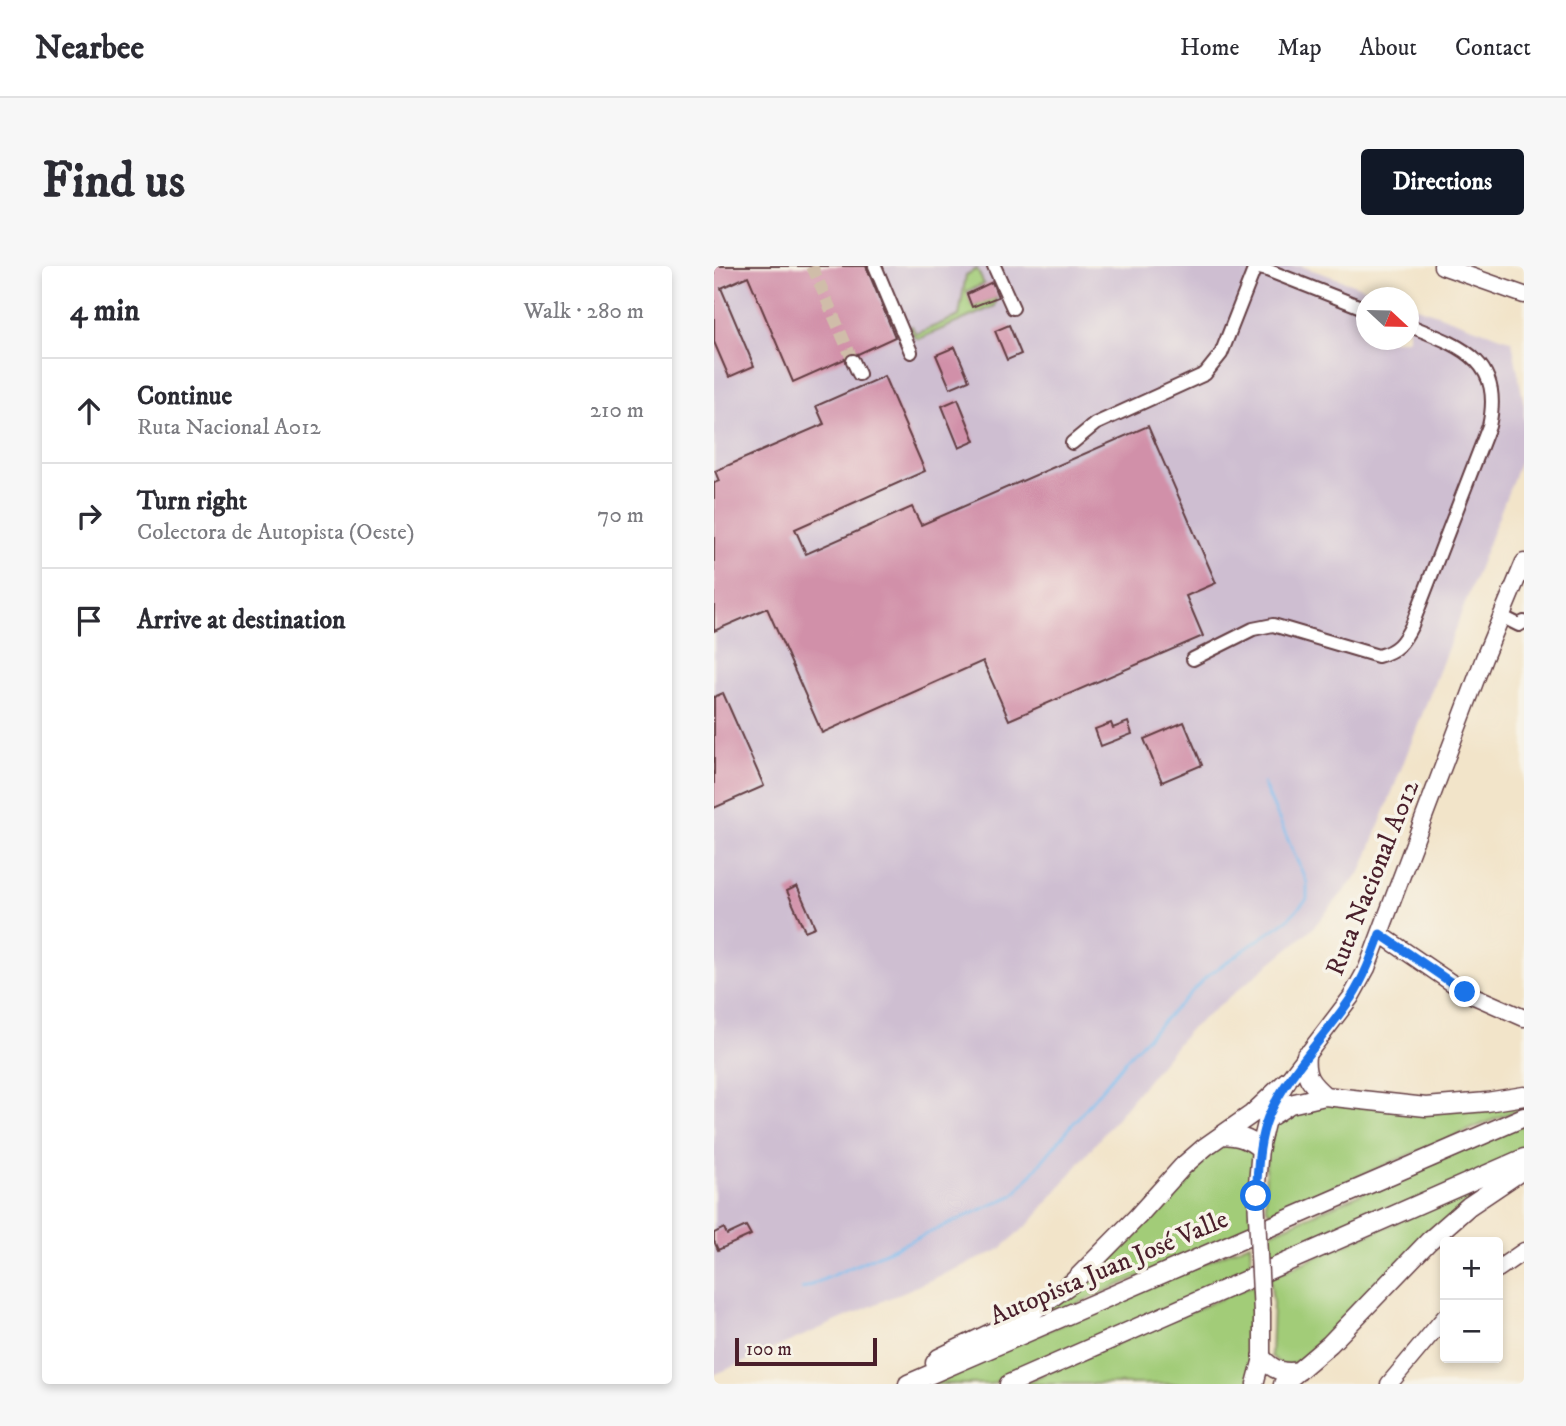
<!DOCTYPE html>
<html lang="en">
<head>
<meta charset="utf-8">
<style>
	:root { --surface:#fff; --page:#f7f7f7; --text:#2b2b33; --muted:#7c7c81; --line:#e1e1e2; --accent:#111827 }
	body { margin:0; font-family:"IM FELL DW Pica",serif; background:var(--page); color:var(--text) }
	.controls { position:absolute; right:21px; bottom:21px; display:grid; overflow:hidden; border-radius:7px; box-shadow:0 4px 10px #0003 }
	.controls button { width:63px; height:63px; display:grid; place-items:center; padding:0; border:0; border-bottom:2px solid var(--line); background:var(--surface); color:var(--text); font:35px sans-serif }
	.compass { position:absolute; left:642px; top:21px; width:63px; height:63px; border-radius:50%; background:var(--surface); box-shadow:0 4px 10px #0003; rotate:112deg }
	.scale { position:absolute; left:21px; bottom:18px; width:142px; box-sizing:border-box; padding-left:7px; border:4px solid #4a1f2b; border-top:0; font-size:19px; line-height:24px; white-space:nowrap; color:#4a1f2b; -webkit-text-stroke:5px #f7f3e8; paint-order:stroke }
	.stop { position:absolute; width:21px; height:21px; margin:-16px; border:5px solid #1a73e8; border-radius:50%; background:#fff }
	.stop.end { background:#1a73e8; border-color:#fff; box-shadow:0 2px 7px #0008 }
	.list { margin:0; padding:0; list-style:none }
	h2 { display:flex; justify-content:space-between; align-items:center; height:91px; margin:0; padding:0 28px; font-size:30px }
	h2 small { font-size:23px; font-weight:400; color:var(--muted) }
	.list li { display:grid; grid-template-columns:46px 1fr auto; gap:21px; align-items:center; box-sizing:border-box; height:105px; padding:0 28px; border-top:2px solid var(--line) }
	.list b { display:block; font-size:26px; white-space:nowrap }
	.list p { margin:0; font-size:23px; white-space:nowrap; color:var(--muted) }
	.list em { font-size:23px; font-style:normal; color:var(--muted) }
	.icon { flex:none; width:38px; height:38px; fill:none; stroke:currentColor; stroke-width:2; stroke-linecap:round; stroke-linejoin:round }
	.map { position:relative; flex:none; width:810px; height:1118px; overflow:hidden; border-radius:7px }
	header { display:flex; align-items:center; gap:42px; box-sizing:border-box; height:98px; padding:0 35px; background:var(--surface); border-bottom:2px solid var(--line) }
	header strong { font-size:33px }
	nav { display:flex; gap:38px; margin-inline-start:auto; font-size:24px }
	.intro { display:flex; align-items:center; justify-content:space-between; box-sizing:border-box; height:168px; padding:0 42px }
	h1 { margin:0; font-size:49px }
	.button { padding:18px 32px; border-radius:7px; background:var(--accent); color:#fff; font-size:24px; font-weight:700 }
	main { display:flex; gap:42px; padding:0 42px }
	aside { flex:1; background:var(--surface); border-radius:7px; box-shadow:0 4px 10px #0003 }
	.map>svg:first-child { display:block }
	.industrial { fill:#cebed1 }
	.green { fill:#a2cc78; stroke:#767652; stroke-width:2 }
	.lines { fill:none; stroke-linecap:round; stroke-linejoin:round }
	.stream { stroke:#7abdf0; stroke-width:2.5 }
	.building { fill:#d190a9 }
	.minor-tunnel { stroke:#d0bda9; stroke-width:12; stroke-dasharray:12 6; stroke-linecap:butt }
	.minor-casing { stroke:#633d43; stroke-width:16 }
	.major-casing { stroke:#633d43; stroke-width:19 }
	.highway-casing { stroke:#633d43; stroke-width:21 }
	.minor { stroke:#fff; stroke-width:12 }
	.major { stroke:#fff; stroke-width:16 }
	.highway { stroke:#fff; stroke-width:18 }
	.major-bridge-casing { stroke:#633d43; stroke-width:19; stroke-linecap:butt }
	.major-bridge { stroke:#fff; stroke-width:16 }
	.route { stroke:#1a73e8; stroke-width:9 }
	.labels { text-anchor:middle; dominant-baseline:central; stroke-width:7; stroke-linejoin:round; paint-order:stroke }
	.street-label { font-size:26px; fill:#4a1f2b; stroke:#f7f3e8 }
</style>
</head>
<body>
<header>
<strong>Nearbee</strong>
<nav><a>Home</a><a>Map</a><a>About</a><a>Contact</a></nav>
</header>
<div class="intro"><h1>Find us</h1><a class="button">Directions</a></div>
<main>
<aside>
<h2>4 min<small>Walk · 280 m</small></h2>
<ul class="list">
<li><svg class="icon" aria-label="ahead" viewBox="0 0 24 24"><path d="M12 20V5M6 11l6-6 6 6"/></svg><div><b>Continue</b><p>Ruta Nacional A012</p></div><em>210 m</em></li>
<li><svg class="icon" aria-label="right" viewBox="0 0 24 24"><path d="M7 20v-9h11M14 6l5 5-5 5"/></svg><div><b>Turn right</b><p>Colectora de Autopista (Oeste)</p></div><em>70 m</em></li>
<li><svg class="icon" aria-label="arrive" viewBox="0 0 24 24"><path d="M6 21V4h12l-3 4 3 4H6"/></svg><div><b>Arrive at destination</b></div></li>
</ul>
</aside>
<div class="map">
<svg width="810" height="1118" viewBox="0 0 810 1118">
	<rect width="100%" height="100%" fill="#f7f3e8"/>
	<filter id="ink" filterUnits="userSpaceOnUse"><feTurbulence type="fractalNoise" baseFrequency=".0143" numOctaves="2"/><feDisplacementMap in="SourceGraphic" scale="14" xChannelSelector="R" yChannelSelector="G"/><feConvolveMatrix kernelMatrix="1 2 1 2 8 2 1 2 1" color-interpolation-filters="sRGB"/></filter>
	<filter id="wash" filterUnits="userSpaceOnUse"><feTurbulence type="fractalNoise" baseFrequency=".00686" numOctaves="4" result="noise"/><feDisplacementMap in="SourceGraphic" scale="28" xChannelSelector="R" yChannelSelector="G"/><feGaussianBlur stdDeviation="1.57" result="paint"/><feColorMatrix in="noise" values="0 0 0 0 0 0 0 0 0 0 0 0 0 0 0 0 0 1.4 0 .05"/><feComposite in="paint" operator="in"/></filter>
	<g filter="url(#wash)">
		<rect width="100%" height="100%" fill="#f2e4c9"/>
		<path class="industrial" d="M0,0H587L676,31L652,32V74H694L695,38L798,75L810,139V185L648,604L598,663L473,766L317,956L285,984L0,1109Z"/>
		<path class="green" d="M263,3L270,18L253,25L258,41L283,31L281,40L205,73L200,71L195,61L198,60L202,68L245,50L252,9Z
			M810,836V841L557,947L552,941C552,912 546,865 574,847C583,841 597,840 607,837Z
			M810,856V886L557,998L554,968Z
			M514,876L539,885L540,960L299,1066L498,881Z
			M796,907L586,1097L567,1099L557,1090L559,1037L556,1011Z
			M536,977L538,1004L277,1118H211Z
			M541,1018V1096L535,1118H307Z"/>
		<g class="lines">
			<path class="stream" d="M88,1023L300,929L415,790L493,710L573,654L593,633V617L549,517"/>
		</g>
		<g id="blocks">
			<path class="building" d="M0,0H152L181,71L144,88L136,87L131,93L79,116L34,10L7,22L40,100L15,111L0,76Z
				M278,16L284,31L258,41L253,28Z
				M295,59L307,88L293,94L281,65Z
				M241,81L255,114L236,122L222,89Z
				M170,110L211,205L81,263L92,288L198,241L207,259L434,160L502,317L472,330L489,370L295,454L269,395L108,467L53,342L0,365V217L5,215L1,205L110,158L102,140Z
				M244,133L261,175L245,182L228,140Z
				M9,427L50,520L0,542V431Z
				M414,456L418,468L387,480L381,463L397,457L399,462Z
				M470,456L488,499L448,516L430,473Z
				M83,620L101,661L91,665L73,625Z
				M32,960L37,969L4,984L0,975V967L10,962L13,969Z"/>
		</g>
	</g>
	<g filter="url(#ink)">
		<use href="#blocks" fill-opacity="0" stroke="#633d43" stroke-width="2"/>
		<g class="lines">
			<path class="minor-tunnel" d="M98,0L139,95"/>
			<g class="minor-casing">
				<path id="minor" d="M161,0L197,86
					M280,0L299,42
					M139,95L145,108
					M358,177L381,158L491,108L507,88L540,4L545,2L553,4L652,43
					M787,350L805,359L810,356
					M479,393L539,363L559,359L664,390C683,385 689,377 698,359L775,160C790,93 746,80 694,59"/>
			</g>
			<g class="major-casing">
				<path id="major" d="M728,0L810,29
					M666,668L751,726L810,752
					M542,930L546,882L553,853L573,815L637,731L653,702L770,392L810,296
					M784,1003L810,985
					M541,1118L548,1092V1047
					M675,1118L731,1051"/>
			</g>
			<g class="highway-casing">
				<path id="highway" d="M592,789C590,810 596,817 611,830
					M553,853L576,838L611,830L712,841L773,836L810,830
					M509,869C524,870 534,872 546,882
					M548,1092C559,1104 569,1108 585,1105
					M221,1097L225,1092L312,1050L358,1017L424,950L469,900L491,881L538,848L573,815
					M194,1118L810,851
					M295,1118L810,892
					M569,1118L616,1078L715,975L755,940L810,903"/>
			</g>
			<use href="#minor" class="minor"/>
			<use href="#major" class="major"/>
			<use href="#highway" class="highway"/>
			<g class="major-bridge-casing">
				<path id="major-bridge" d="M542,930L548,1047"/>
			</g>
			<use href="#major-bridge" class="major-bridge"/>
		</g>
	</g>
	<g class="lines" filter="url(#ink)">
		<path class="route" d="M542,930C544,904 544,876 554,851C574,806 610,772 637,732C650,712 658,690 666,668L751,726"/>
	</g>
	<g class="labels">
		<g class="street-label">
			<text transform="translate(659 612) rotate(-68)">Ruta Nacional A012</text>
			<text transform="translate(395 1002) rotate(-23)">Autopista Juan José Valle</text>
		</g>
	</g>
</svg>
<div class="controls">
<button>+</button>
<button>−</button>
</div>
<svg class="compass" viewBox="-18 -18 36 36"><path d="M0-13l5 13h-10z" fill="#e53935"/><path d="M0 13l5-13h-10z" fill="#7c7c81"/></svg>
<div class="scale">100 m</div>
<div class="stop" style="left:542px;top:930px"></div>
<div class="stop end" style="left:751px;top:726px"></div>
</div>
</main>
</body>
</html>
